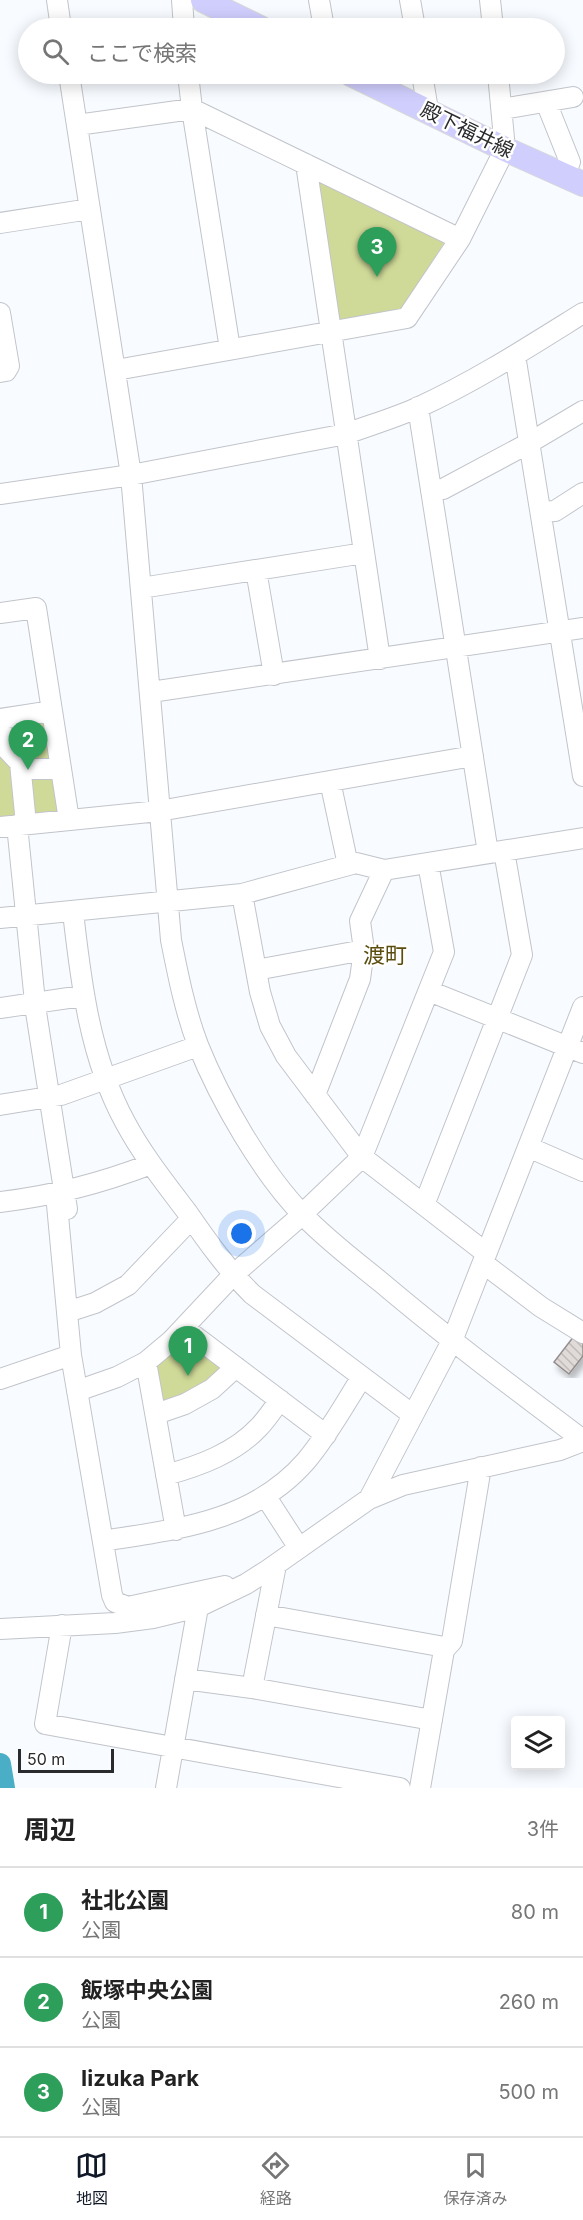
<!DOCTYPE html>
<html lang="ja">
<head>
<meta charset="utf-8">
<style>
	:root { --surface:#fff; --page:#f6f6f6; --text:#222; --muted:#767676; --line:#e0e0e0; --accent:#111827 }
	body { margin:0; font-family:Inter,"Noto Sans JP",sans-serif; background:var(--page); color:var(--text) }
	.controls { position:absolute; right:18px; bottom:18px; display:grid; overflow:hidden; border-radius:6px; box-shadow:0 3px 15px #0003 }
	.controls button { width:54px; height:54px; display:grid; place-items:center; padding:0; border:0; border-bottom:2px solid var(--line); background:var(--surface); color:var(--text); font:30px sans-serif }
	.scale { position:absolute; left:18px; bottom:15px; width:96px; box-sizing:border-box; padding-left:6px; border:3px solid #2a2b2d; border-top:0; font-size:16px; line-height:21px; white-space:nowrap; color:#2a2b2d; -webkit-text-stroke:4px #fff; paint-order:stroke }
	.you { position:absolute; left:242px; top:1234px; width:21px; height:21px; margin:-15px; border:4px solid #fff; border-radius:50%; background:#1a73e8; box-shadow:0 0 0 9px #1a73e833 }
	.badge { display:grid; place-items:center; width:39px; height:39px; border-radius:50%; background:var(--accent); color:#fff; font-size:20px; font-weight:700 }
	.pin { position:absolute; translate:-50% -50px; filter:drop-shadow(0 2px 3px #0008) }
	.pin::after { content:''; position:absolute; top:32px; width:21px; height:18px; background:inherit; clip-path:polygon(0 0,100% 0,50% 100%) }
	.list { margin:0; padding:0; list-style:none }
	h2 { display:flex; justify-content:space-between; align-items:center; height:78px; margin:0; padding:0 24px; font-size:26px }
	h2 small { font-size:20px; font-weight:400; color:var(--muted) }
	.list li { display:grid; grid-template-columns:39px 1fr auto; gap:18px; align-items:center; box-sizing:border-box; height:90px; padding:0 24px; border-top:2px solid var(--line) }
	.list b { display:block; font-size:22px; white-space:nowrap }
	.list p { margin:0; font-size:20px; white-space:nowrap; color:var(--muted) }
	.list em { font-size:20px; font-style:normal; color:var(--muted) }
	.icon { flex:none; width:33px; height:33px; fill:none; stroke:currentColor; stroke-width:2; stroke-linecap:round; stroke-linejoin:round }
	.map { position:relative; flex:none; width:583px; height:1788px; overflow:hidden }
	.search { position:absolute; background:var(--surface); box-shadow:0 3px 15px #0003; left:18px; right:18px; top:18px; height:66px; display:flex; align-items:center; gap:15px; box-sizing:border-box; padding:0 21px; border-radius:33px; color:var(--muted); font-size:22px }
	.sheet { height:348px; background:var(--surface) }
	nav { display:flex; justify-content:space-around; align-items:center; box-sizing:border-box; height:84px; border-top:2px solid var(--line); background:var(--surface); font-size:16px; color:var(--muted) }
	nav a { display:grid; justify-items:center; gap:3px }
	nav .on { color:var(--accent) }
	.map>svg:first-child { display:block }
	.park { fill:#d0da98 }
	.lines { fill:none; stroke-linecap:round; stroke-linejoin:round }
	.river { stroke:#4aafc6; stroke-width:22 }
	.building { fill:url(#building-back-hatch); stroke:#938d8c; stroke-width:1.5; filter:url(#shadow) }
	.minor-casing { stroke:#c1c4c9; stroke-width:22 }
	.major-casing { stroke:#d9d9d9; stroke-width:26 }
	.minor { stroke:#fff; stroke-width:20 }
	.major { stroke:#d0cefd; stroke-width:24 }
	.labels { text-anchor:middle; dominant-baseline:central; stroke-width:5; stroke-linejoin:round; paint-order:stroke }
	.street-label { font-size:20px; fill:#2a2b2d; stroke:#fff }
	.quarter-label { font-size:22px; fill:#5b4d0e; stroke:#fff }
</style>
</head>
<body>
<div class="map">
<svg width="583" height="1788" viewBox="0 0 583 1788">
	<defs>
		<pattern id="building-back-hatch" width="6" height="6" patternUnits="userSpaceOnUse" patternTransform="scale(1.5)"><rect width="6" height="6" fill="#e0dad8"/><path d="M-1 5l2 2M0 0l6 6M5-1l2 2" fill="none" stroke="#c0bbba"/></pattern>
		<filter id="shadow"><feDropShadow dx="3.5" dy="6" stdDeviation="3" flood-color="#0004"/></filter>
	</defs>
	<rect width="100%" height="100%" fill="#f8fbff"/>
	<path class="park" d="M315,179L446,240L399,313L338,324Z
		M49,718L63,814L0,822V726Z
		M184,1336L226,1368L209,1384L162,1406L156,1361Z"/>
	<g class="lines">
		<path class="river" d="M0,1764L4,1788"/>
	</g>
	<path class="building" d="M574,1336L583,1344V1356L569,1374L554,1362Z"/>
	<g class="lines">
		<g class="minor-casing">
			<path id="minor" d="M57,0L61,28
				M182,0L184,28
				M319,0L324,28
				M410,0L415,28
				M490,0L493,28
				M188,74L192,109L230,349
				M422,74L428,110
				M546,102L570,162L563,176
				M502,109L573,97
				M77,125L192,109L460,239
				M306,164L380,659
				M0,223L90,209
				M0,313L9,366L6,371L0,372
				M583,313C530,346 476,381 419,407C395,418 370,425 346,434L131,475L171,940C178,975 185,1011 198,1045C220,1100 262,1173 303,1215C327,1240 355,1261 382,1283C447,1338 515,1389 583,1440
				M515,355L583,776
				M116,370L407,318L460,239L505,149L498,74
				M418,407L488,853
				M431,491L443,489L529,443L583,411
				M0,494L131,475L69,74
				M541,512L555,511L583,493
				M256,570L274,675
				M141,588L364,553
				M0,613L36,608L69,820
				M151,692L583,628
				M0,719L52,711
				M0,725L6,748L20,763L26,824
				M20,763L33,769H61
				M330,781L348,865
				M17,825L36,1012L67,1209
				M0,827L159,811L473,756
				M242,894L260,992L270,1026L286,1056L362,1157L486,1253
				M73,912C81,983 90,1058 125,1122C142,1154 165,1183 187,1212C207,1241 227,1269 252,1294L413,1415
				M0,918L242,894L356,863L384,870L583,838
				M256,970L364,950
				M429,991L583,1053
				M0,1008L82,996
				M315,1095L360,979L364,950L360,921L384,870
				M0,1105L61,1095L198,1046
				M528,1147L583,1171
				M56,1194L71,1355L112,1595L115,1602L128,1607L225,1586
				M0,1202C52,1196 102,1183 151,1164
				M424,1205L522,955L504,851
				M483,1263L541,1307L583,1333
				M67,1312L95,1303L128,1285L191,1219
				M184,1328L326,1435
				M146,1362L176,1530
				M0,1379L71,1355
				M77,1391L117,1377L146,1362L171,1341L233,1275L295,1221L362,1157L444,952L428,863
				M156,1414L185,1404L212,1389L236,1367
				M166,1475C199,1466 235,1453 259,1427C267,1419 273,1409 280,1400
				M266,1497L299,1548
				M369,1499L452,1341L583,1007
				M103,1541C178,1529 253,1522 306,1461C328,1435 344,1405 362,1377
				M266,1615L439,1646L444,1650L420,1788
				M62,1625L45,1724L400,1788
				M0,1629L115,1623L153,1618L198,1607L246,1584L268,1570L369,1499L403,1485L560,1450L583,1441
				M444,1650L452,1641L481,1467
				M185,1679L252,1688L432,1720
				M252,1688L276,1565
				M166,1788L198,1607"/>
		</g>
		<g class="major-casing">
			<path id="major" d="M203,0L260,28
				M351,74L505,149L583,184"/>
		</g>
		<use href="#minor" class="minor"/>
		<use href="#major" class="major"/>
	</g>
	<g class="labels">
		<g class="street-label">
			<text transform="translate(467 130) rotate(26)">殿下福井線</text>
		</g>
		<g class="quarter-label">
			<text x="385" y="955">渡町</text>
		</g>
	</g>
</svg>
<div class="controls">
<button><svg class="icon" aria-label="layers" viewBox="0 0 24 24"><path d="M12 4l9 5-9 5-9-5zM3 14l9 5 9-5"/></svg></button>
</div>
<div class="scale">50 m</div>
<div class="you"></div>
<div class="pin badge" style="left:188px;top:1376px;background:#2e9e5b">1</div>
<div class="pin badge" style="left:28px;top:770px;background:#2e9e5b">2</div>
<div class="pin badge" style="left:377px;top:277px;background:#2e9e5b">3</div>
<div class="search"><svg class="icon" aria-label="search" viewBox="0 0 24 24"><circle cx="10" cy="10" r="6"/><path d="M15 15l6 6"/></svg>ここで検索</div>
</div>
<section class="sheet">
<h2>周辺<small>3件</small></h2>
<ul class="list">
<li><span class="badge" style="background:#2e9e5b">1</span><div><b>社北公園</b><p>公園</p></div><em>80 m</em></li>
<li><span class="badge" style="background:#2e9e5b">2</span><div><b>飯塚中央公園</b><p>公園</p></div><em>260 m</em></li>
<li><span class="badge" style="background:#2e9e5b">3</span><div><b>Iizuka Park</b><p>公園</p></div><em>500 m</em></li>
</ul>
</section>
<nav>
<a class="on"><svg class="icon" aria-label="map" viewBox="0 0 24 24"><path d="M3 6l6-2 6 2 6-2v14l-6 2-6-2-6 2zM9 4v14M15 6v14"/></svg>地図</a>
<a><svg class="icon" aria-label="directions" viewBox="0 0 24 24"><path d="M12 3l9 9-9 9-9-9zM9 14v-3h6M13 9l2 2-2 2"/></svg>経路</a>
<a><svg class="icon" aria-label="saved" viewBox="0 0 24 24"><path d="M7 4h10v16l-5-4-5 4z"/></svg>保存済み</a>
</nav>
</body>
</html>
